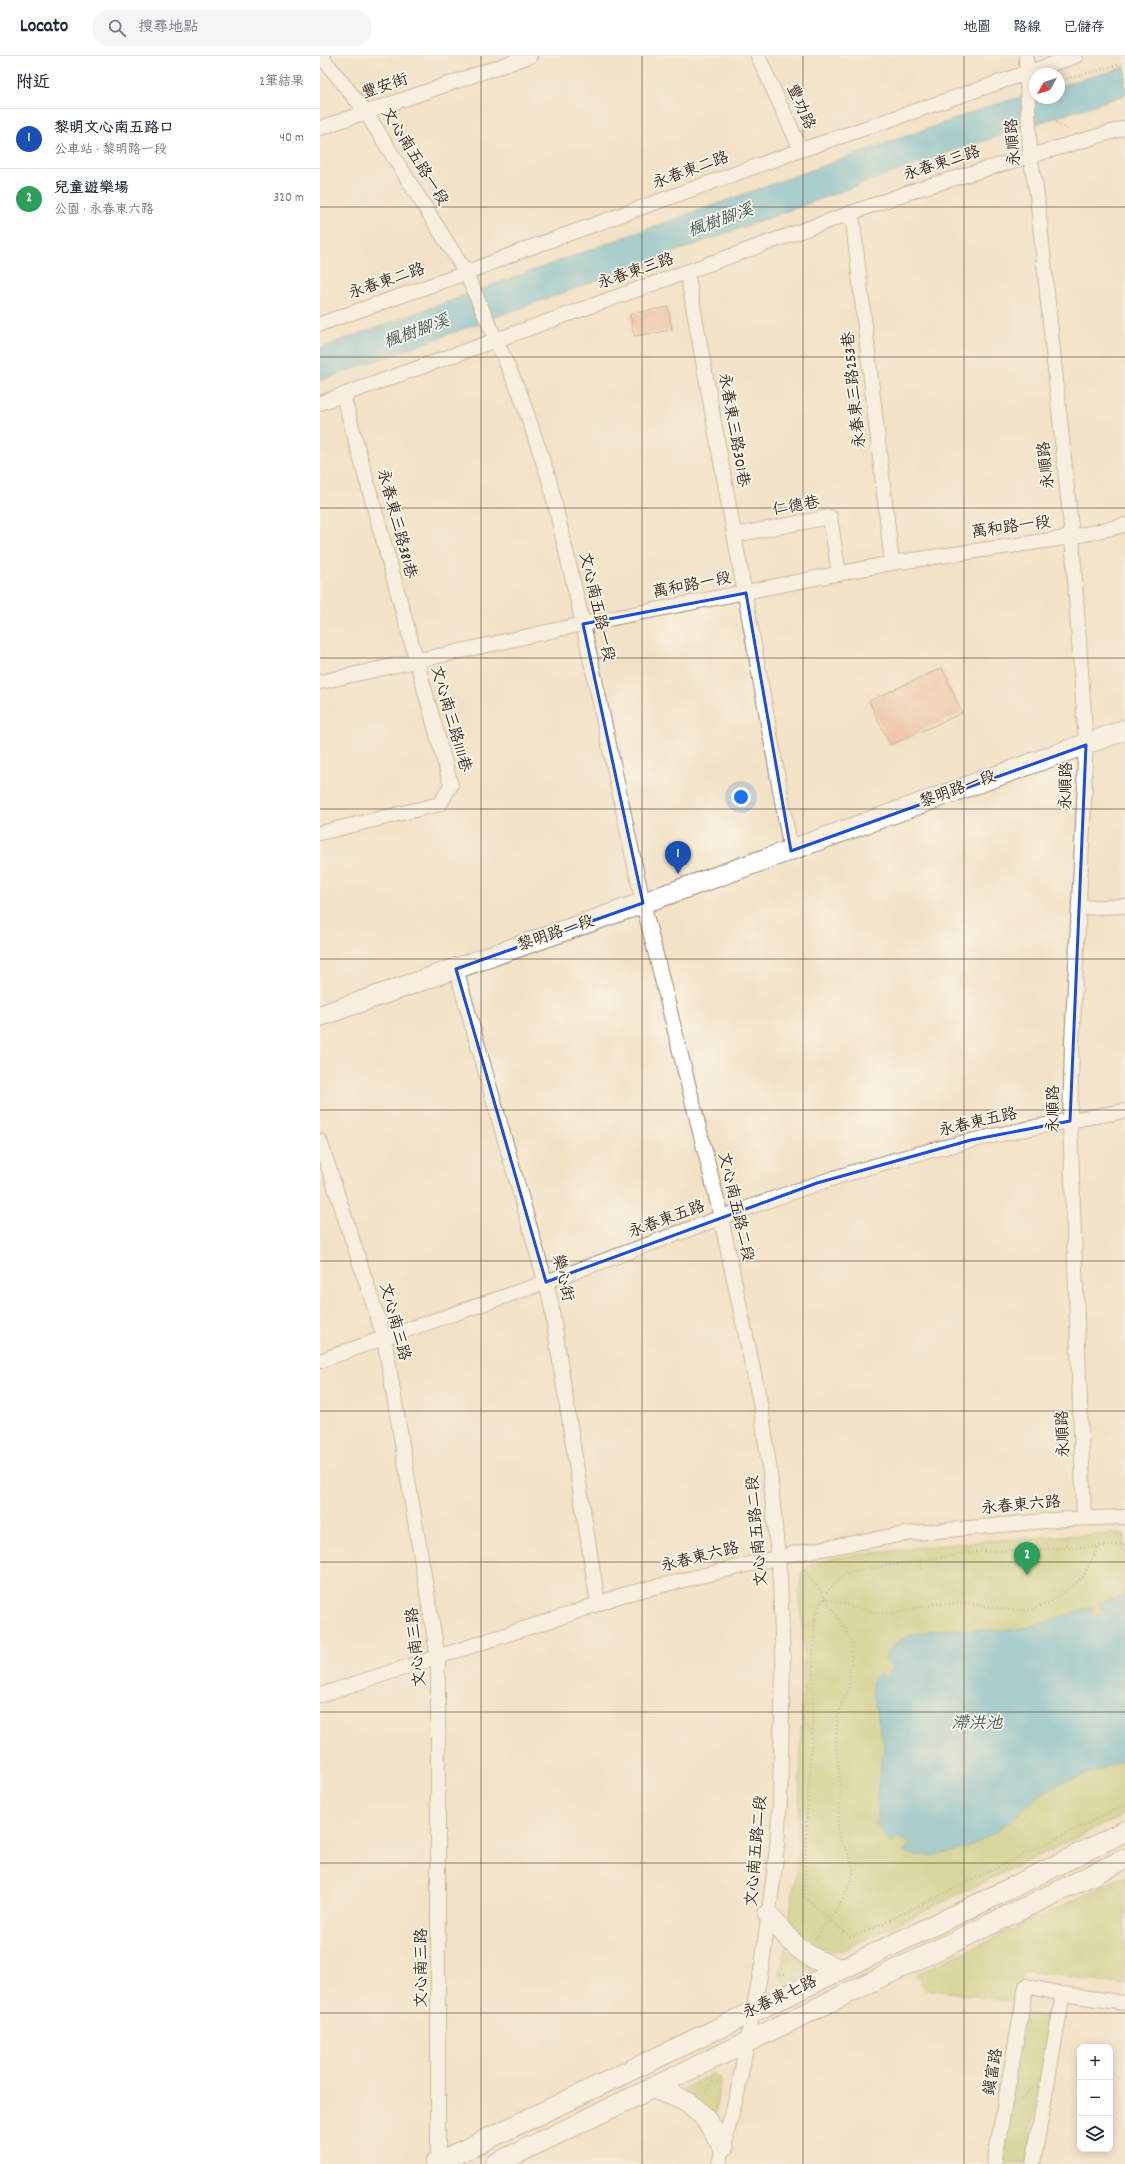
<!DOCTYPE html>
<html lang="zh-TW">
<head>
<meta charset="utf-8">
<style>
	:root { --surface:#fff; --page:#f6f6f7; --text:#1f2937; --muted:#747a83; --line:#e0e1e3; --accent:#1f6fb2 }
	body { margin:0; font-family:Dekko,"LXGW WenKai TC",sans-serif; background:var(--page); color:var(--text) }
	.controls { position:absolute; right:12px; bottom:12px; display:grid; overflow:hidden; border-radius:8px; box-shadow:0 2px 10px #0003 }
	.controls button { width:36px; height:36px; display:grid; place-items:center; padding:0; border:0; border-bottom:1px solid var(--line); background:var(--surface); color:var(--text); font:20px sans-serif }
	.compass { position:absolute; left:709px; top:12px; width:36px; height:36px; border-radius:50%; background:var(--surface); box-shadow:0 2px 10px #0003; rotate:231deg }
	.you { position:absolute; left:421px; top:741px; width:14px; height:14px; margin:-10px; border:3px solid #fff; border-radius:50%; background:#1a73e8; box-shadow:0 0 0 6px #1a73e833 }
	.badge { display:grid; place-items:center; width:26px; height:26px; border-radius:50%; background:var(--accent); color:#fff; font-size:13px; font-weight:700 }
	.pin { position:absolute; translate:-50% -33px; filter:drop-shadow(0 1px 2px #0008) }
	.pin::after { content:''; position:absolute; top:21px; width:14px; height:12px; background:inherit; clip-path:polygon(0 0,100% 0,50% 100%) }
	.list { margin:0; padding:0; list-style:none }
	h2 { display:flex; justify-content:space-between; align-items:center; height:52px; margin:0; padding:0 16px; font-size:17px }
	h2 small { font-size:13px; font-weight:400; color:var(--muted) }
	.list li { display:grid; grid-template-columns:26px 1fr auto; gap:12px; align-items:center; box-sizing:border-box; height:60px; padding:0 16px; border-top:1px solid var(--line) }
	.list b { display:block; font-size:15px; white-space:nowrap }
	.list p { margin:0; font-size:13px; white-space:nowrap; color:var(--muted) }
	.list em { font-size:13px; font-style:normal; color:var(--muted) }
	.icon { flex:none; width:22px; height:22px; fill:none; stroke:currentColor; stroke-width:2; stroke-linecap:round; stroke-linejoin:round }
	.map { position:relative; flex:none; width:805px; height:2108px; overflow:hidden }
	header { display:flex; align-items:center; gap:24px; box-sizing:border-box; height:56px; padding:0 20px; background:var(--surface); border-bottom:1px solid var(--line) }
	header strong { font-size:19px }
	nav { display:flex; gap:22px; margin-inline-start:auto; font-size:14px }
	.search { width:280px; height:36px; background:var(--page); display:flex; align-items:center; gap:10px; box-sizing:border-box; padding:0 14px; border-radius:16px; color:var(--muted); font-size:15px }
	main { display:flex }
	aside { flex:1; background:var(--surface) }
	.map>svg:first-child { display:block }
	.green { fill:#b8c86b; stroke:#7a7944 }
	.water { fill:#53b6d2; stroke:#477078 }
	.building { fill:#eaa786 }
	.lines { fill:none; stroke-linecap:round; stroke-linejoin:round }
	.street-casing { stroke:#978672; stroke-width:16 }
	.secondary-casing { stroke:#978672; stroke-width:22 }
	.path { stroke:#978672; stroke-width:2.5; stroke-dasharray:1 3; stroke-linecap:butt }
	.street { stroke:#fff; stroke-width:14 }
	.secondary { stroke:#fff; stroke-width:20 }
	.marked { fill:none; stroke:#1d4ed8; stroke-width:3; stroke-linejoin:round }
	.grid { fill:none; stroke:#3b2a1e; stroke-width:1; stroke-opacity:0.55 }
	.labels { text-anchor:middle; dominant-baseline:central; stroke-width:3.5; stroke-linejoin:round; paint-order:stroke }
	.street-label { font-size:16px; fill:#3b2a1e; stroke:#fbf7ec }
	.water-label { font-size:17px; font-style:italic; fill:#435b5d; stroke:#fbf7ec }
</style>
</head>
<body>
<header>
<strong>Locato</strong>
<div class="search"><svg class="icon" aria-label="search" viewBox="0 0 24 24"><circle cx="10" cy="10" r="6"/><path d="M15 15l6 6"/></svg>搜尋地點</div>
<nav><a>地圖</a><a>路線</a><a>已儲存</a></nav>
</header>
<main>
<aside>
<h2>附近<small>2筆結果</small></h2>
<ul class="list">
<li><span class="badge" style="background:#1a4fb4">1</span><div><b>黎明文心南五路口</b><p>公車站 · 黎明路一段</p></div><em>40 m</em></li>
<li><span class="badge" style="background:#2e9e5b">2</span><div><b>兒童遊樂場</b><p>公園 · 永春東六路</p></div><em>320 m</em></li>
</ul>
</aside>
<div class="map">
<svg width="805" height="2108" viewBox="0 0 805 2108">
	<rect width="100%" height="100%" fill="#fbf7ec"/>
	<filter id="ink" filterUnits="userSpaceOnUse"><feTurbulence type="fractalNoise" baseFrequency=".025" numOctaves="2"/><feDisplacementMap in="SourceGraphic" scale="8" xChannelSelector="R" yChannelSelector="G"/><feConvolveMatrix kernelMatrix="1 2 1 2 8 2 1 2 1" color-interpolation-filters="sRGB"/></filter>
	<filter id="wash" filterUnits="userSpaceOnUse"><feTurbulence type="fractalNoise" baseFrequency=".012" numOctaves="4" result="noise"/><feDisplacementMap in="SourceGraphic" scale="16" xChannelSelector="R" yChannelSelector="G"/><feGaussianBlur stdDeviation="0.9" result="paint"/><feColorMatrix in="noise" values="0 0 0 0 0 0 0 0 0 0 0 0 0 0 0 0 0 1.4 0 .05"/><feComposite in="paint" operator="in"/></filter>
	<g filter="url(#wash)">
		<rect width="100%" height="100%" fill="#f3e2c6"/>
		<path class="green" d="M805,1478V1758L523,1894L513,1895L489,1889L469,1862L477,1811L484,1594L479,1536L482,1515C499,1500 547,1498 570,1495C648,1486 726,1479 805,1478Z
			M805,1820V1929L704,1915L691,1945L605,1933L597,1918Z
			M465,1891L474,1901L494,1913L468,1927L459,1922Z
			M710,1958L727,1961L730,1965L706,2108H681L705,1962Z
			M392,2018L399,2022L400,2026L395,2059H392L362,2033Z"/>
		<path class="water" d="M805,11V39L630,96L0,325V292L310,179L673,49L715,37V42H739V30Z
			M805,1540V1704C779,1715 750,1722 725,1736C711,1744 698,1759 685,1769C658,1791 617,1807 582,1796L591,1788L579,1781L571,1788L557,1769L558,1729L564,1691L552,1631L553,1624L560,1617L564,1622L573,1612L565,1604C577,1559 666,1579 699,1573C724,1568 748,1559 772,1550L774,1562L784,1557L779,1547Z"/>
		<g id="blocks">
			<path class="building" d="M348,251L352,274L314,280L310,258Z
				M622,612L642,657L570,689L549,645Z"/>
		</g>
	</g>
	<g filter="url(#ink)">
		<use href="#blocks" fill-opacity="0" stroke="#978672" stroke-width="1"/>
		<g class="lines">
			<g class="street-casing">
				<path id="street" d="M1,0L45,55L146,217L201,340L229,423L263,568L323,847L398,1148L441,1351L450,1417L460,1523L463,1606L460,1746L456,1801L442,1909L418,2034L399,2108
					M438,0L481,94
					M706,0L710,99L717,139L752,481L766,689L764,723L765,728L752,987L750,1065L764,1462
					M0,72L210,0
					M532,157L572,507
					M367,216L471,795
					M0,268L146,217L198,196L481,94L756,0
					M0,347L598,133L805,72
					M415,479L510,461L519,518
					M0,626L263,568L572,507L752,481L805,469
					M0,777L120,748L131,729L23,339
					M759,852L805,850
					M136,913L230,1242L278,1548
					M0,1085L64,1281L118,1602V2106
					M0,1305C82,1274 166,1248 248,1218C331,1188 412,1156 496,1128C596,1094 701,1072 805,1055
					M0,1639L250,1558L302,1539L472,1498L585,1478L746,1463L805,1461
					M674,2108L706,1930L743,1938L805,1947
					M713,2108L743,1938"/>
			</g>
			<g class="secondary-casing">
				<path id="secondary" d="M0,960L323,847L805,674
					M448,1858C472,1888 484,1903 522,1913
					M331,2032C373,2045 381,2052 403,2091
					M115,2108L681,1837L805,1775
					M175,2108L805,1803"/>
			</g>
			<path class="path" d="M739,25L805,7
				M736,67L747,73
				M747,1480V1491
				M805,1489L655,1496L528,1516C508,1531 497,1546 494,1571L492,1680L487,1757L484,1841L530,1881L551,1873L805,1749
				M707,1493L708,1504
				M600,1504L602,1514
				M485,1513L523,1569L532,1587L529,1631L517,1661L516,1691L521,1735L518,1775L520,1784L528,1796L534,1814L528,1832L518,1852L495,1883
				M504,1542L556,1557H571L617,1548L646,1547L690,1554H710L730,1546L750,1532L763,1521L779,1490
				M460,1918H468
				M385,2036L393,2026H400
				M702,2044L710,2033"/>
			<use href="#street" class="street"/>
			<use href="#secondary" class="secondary"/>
		</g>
	</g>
	<path d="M0 0H805V2108H0ZM426,537L471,795L766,689L750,1065L651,1084L497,1127L226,1226L136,913L323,847L263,568Z" fill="#f3e2c6" fill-opacity=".55" fill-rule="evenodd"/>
	<path class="marked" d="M426,537L471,795L766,689L750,1065L651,1084L497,1127L226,1226L136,913L323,847L263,568Z"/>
	<path class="grid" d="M161,0V2108M322,0V2108M483,0V2108M644,0V2108M0,151H805M0,301H805M0,452H805M0,602H805M0,753H805M0,903H805M0,1054H805M0,1205H805M0,1355H805M0,1506H805M0,1656H805M0,1807H805M0,1957H805"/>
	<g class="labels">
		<g class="street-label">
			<text transform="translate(65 31) rotate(-19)">豐安街</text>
			<text transform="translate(480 51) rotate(66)">豐功路</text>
			<text transform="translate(694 86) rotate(-94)">永順路</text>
			<text transform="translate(94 101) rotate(58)">文心南五路一段</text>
			<text transform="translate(622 108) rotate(-18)">永春東三路</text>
			<text transform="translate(371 115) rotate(-20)">永春東二路</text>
			<text transform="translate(316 216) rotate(-19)">永春東三路</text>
			<text transform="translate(67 226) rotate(-19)">永春東二路</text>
			<text transform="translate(535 334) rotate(-96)">永春東三路253巷</text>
			<text transform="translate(413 374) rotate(80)">永春東三路301巷</text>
			<text transform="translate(727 409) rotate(-96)">永順路</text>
			<text transform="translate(476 451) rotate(-10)">仁德巷</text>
			<text transform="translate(76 468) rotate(75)">永春東三路381巷</text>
			<text transform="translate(691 472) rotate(-8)">萬和路一段</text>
			<text transform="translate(372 530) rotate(-11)">萬和路一段</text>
			<text transform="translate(276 551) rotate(77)">文心南五路一段</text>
			<text transform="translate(130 663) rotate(74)">文心南三路1111巷</text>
			<text transform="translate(747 730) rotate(-89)">永順路</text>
			<text transform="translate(638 734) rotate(-20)">黎明路一段</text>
			<text transform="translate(236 878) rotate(-19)">黎明路一段</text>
			<text transform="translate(734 1053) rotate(-90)">永順路</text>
			<text transform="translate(658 1067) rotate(-13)">永春東五路</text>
			<text transform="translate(415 1151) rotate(77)">文心南五路二段</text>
			<text transform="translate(347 1164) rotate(-20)">永春東五路</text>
			<text transform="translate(242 1222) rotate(77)">樂心街</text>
			<text transform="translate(74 1266) rotate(75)">文心南三路</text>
			<text transform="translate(744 1378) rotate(-92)">永順路</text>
			<text transform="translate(701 1450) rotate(-5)">永春東六路</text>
			<text transform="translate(438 1475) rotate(-95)">文心南五路二段</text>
			<text transform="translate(380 1502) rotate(-14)">永春東六路</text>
			<text transform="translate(97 1591) rotate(-96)">文心南三路</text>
			<text transform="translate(437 1795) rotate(-85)">文心南五路二段</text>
			<text transform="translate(102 1912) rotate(-90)">文心南三路</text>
			<text transform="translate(460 1942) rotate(-25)">永春東七路</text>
			<text transform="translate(674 2016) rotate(-80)">鎮富路</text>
		</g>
		<g class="water-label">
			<text transform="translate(401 166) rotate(-20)">楓樹腳溪</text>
			<text transform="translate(97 277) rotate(-20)">楓樹腳溪</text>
			<text x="657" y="1669">滯洪池</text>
		</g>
	</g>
</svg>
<div class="controls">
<button>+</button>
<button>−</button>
<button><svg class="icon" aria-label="layers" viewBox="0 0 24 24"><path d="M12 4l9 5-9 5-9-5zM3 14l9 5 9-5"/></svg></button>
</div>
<svg class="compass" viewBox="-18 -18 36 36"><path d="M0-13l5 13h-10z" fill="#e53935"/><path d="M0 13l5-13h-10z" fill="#747a83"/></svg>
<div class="you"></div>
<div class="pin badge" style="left:358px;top:818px;background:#1a4fb4">1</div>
<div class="pin badge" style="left:707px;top:1519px;background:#2e9e5b">2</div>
</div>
</main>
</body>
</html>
